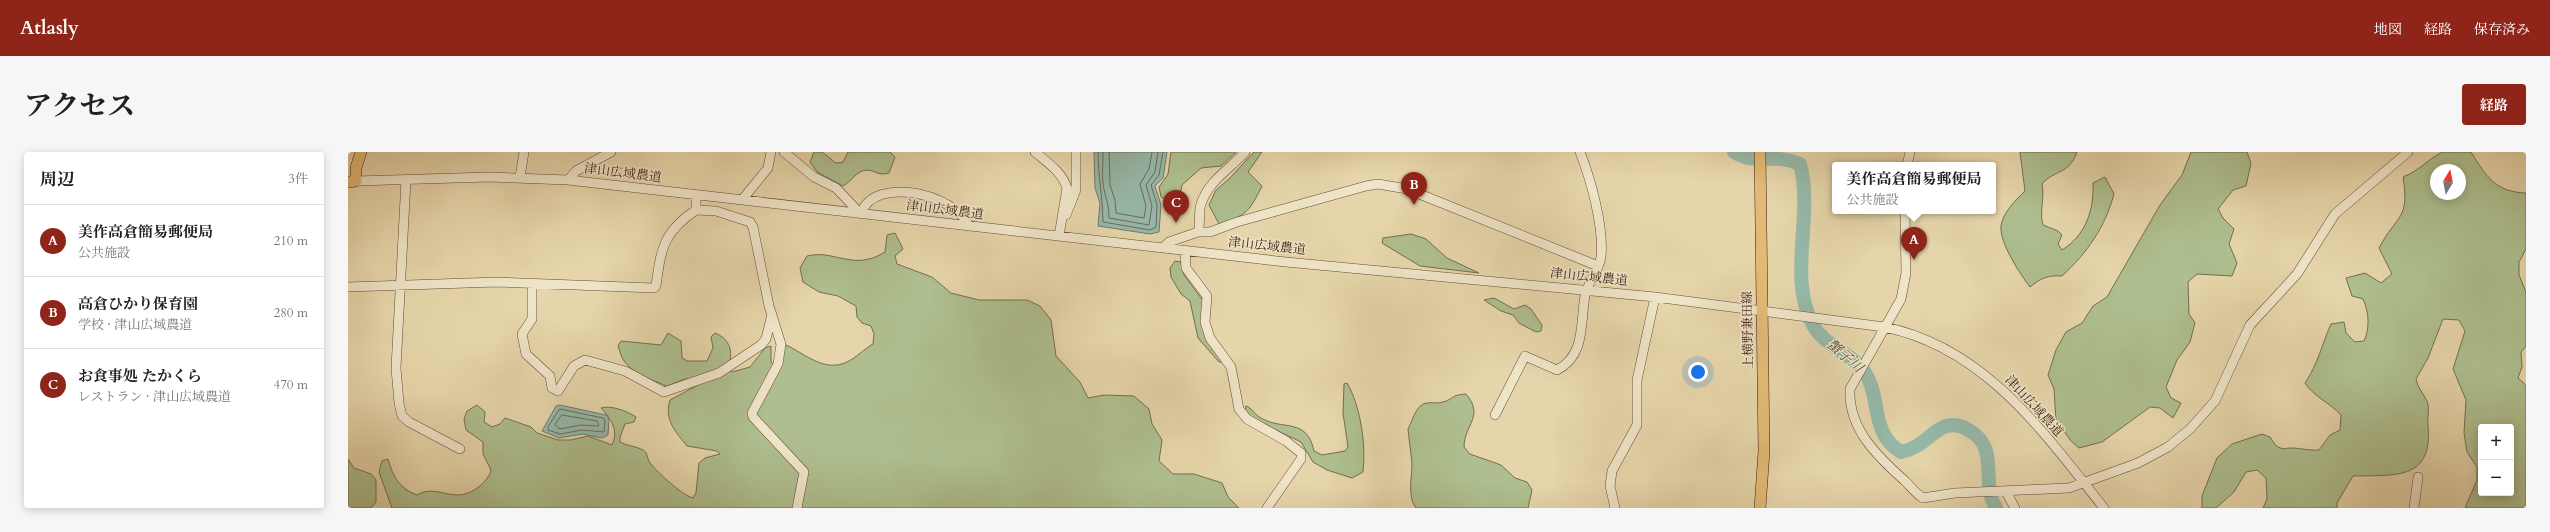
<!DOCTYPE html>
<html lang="ja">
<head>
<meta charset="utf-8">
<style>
	:root { --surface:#fff; --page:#f6f6f6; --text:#202124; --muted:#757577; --line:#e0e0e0; --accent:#8f2418 }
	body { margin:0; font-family:Cardo,"Noto Serif JP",serif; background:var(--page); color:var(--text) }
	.controls { position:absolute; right:12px; bottom:12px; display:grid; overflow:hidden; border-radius:4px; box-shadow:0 2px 10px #0003 }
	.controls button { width:36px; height:36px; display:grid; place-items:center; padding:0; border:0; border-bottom:1px solid var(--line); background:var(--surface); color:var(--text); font:20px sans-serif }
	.compass { position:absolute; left:2082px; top:12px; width:36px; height:36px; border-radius:50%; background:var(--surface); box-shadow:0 2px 10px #0003; rotate:10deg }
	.you { position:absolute; left:1350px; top:220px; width:14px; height:14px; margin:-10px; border:3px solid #fff; border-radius:50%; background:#1a73e8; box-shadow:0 0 0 6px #1a73e833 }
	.badge { display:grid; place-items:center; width:26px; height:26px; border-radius:50%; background:var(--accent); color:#fff; font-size:13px; font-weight:700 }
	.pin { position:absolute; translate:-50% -33px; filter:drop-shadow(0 1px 2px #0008) }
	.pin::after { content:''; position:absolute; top:21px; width:14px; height:12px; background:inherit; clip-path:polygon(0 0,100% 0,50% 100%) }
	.popup { position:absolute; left:1484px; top:10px; width:164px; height:52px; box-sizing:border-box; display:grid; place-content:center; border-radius:4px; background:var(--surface); filter:drop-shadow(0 1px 3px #0005); font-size:13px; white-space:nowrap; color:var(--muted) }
	.popup b { font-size:15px; color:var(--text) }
	.popup::after { content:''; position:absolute; left:50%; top:100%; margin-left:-8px; border:8px solid transparent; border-top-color:var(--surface) }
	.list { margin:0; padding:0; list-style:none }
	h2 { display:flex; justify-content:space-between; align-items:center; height:52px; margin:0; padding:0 16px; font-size:17px }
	h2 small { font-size:13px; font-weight:400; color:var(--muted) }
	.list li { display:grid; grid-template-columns:26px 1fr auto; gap:12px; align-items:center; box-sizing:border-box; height:72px; padding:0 16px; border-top:1px solid var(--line) }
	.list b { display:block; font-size:15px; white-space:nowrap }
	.list p { margin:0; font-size:13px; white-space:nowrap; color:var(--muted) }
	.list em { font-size:13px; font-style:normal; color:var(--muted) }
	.map { position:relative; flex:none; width:2178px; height:356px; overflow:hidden; border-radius:4px }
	header { display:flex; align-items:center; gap:24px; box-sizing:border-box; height:56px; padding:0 20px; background:var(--accent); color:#fff }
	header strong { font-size:19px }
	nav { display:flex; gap:22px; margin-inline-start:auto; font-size:14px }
	.intro { display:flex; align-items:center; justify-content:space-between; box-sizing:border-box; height:96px; padding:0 24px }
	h1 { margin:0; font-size:28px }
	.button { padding:10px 18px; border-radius:4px; background:var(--accent); color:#fff; font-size:14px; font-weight:700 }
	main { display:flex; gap:24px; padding:0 24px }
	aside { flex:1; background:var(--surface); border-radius:4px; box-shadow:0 2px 10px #0003 }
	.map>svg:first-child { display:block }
	.green { fill:#aebe8e; stroke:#756d4e; fill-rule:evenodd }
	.water { fill:#96b9aa; stroke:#727a6c }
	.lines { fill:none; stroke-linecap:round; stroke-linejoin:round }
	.shore { stroke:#696a5c; stroke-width:1 }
	.river { stroke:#96b9aa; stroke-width:14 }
	.minor-casing { stroke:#664a36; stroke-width:10 }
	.major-casing { stroke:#3c1c0f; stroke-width:12 }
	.minor { stroke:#efe4c8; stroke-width:9 }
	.major { stroke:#e3ba75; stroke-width:11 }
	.labels { text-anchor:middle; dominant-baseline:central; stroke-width:3; stroke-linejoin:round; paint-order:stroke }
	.street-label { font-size:13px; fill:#3c1c0f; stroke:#efe4c8 }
	.water-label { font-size:14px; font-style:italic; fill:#574b3e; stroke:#efe4c8 }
</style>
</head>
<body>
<header>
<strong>Atlasly</strong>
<nav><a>地図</a><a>経路</a><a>保存済み</a></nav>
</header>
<div class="intro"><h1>アクセス</h1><a class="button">経路</a></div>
<main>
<aside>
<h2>周辺<small>3件</small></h2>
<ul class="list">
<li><span class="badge">A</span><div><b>美作高倉簡易郵便局</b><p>公共施設</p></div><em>210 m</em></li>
<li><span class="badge">B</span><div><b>高倉ひかり保育園</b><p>学校 · 津山広域農道</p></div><em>280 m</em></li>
<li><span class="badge">C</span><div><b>お食事処 たかくら</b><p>レストラン · 津山広域農道</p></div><em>470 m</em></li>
</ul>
</aside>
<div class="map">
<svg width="2178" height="356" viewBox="0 0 2178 356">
	<rect width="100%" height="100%" fill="#e6d5aa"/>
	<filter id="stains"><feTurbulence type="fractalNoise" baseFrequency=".005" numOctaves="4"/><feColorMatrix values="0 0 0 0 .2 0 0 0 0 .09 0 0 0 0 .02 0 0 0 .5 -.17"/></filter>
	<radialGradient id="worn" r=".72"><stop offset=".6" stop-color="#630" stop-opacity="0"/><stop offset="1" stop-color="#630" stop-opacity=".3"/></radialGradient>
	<path class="green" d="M466,0H474L488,11L495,10L500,0H542L547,5L541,21C531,24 528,19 519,18C509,18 503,30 495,34L469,20L462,10Z
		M823,0H888L873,14L853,16L834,33L831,47L823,50L813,45L811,35L820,22Z
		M906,0H914L900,20L914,34C901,60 899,63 871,72L861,53L868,38L881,27Z
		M1672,0H1729C1721,23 1707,17 1694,32C1697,46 1691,59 1695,73L1710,79L1714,83L1710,92L1714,98C1738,83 1746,58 1745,31L1757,25L1766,42C1757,75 1740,100 1714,124C1700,123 1693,126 1682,135C1672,122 1651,90 1653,74C1655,60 1668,48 1677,39Z
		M1843,0H1899L1903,11L1898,34L1885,38L1870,57L1875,66L1886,77L1881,92L1889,111L1884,124L1849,122L1840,130L1841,162L1847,171L1842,190L1829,208L1818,235L1823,246L1833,251L1825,266L1812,256L1802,255L1754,290L1731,296L1723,289L1708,268L1706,237L1700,223L1708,198L1718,180L1734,171L1745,154L1759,145L1812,53L1834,23Z
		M2094,0H2123C2138,24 2147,40 2178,41V97L2171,110V123L2178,140V194L2173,200L2174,215L2170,226L2178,233V356H2117L2129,328V315L2119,300L2116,281L2118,248L2105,217L2117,179L2111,168L2095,167L2080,206L2068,227C2070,236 2075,241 2079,249C2082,257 2079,266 2080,274C2085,329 2046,323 2005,324L1989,351V356H1915L1919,347L1918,326L1909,318L1898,320L1886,340L1868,356H1854V344L1869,306L1884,292L1914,282L1922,285L1928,294L1935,297C1947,294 1958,299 1971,298L1982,283L1992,278L1993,263C1982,251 1965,244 1957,231C1970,212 1974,192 1983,172L1996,170L1998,181L2007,190L2016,189C2022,176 2021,160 2015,147L2004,144L1998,126L2017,121L2033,131L2044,122L2031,96C2049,62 2062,68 2055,25C2072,18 2078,9 2094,0ZM2088,18H2112V42H2088ZM2133,275H2163V341H2133Z
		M547,81L555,97L547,104L549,112L584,125L603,141L631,148H679L692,154L703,168L708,204L732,230L740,246L756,243L786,244L801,257L804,272L814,288L811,309L825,322H846L874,331L880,345L891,356H44L31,320L34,309L40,307C45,325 52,337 69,343C91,330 107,356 133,333C138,328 141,325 143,318L135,302V290L118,278L116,267L119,259L129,253L137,260L136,270L144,275L152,272L157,266L183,275L189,281L210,288H223L240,284L264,293C271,278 263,267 253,256C263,253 279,259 288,265L286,270L277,272L272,285V290C279,294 288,294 295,298C300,301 299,307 302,311C310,321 334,343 345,346L348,341L351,311L357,306L372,302L369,299L339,294C327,279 316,268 322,248L350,233L346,227H337L319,234C305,228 285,222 276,209C273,205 272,199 270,194L273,189L313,193L320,181L333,189L334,206L339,209H359L365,196L363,185L367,181C382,187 386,200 380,215L384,220L402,215L417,196L423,194V209L426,215L438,193C456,201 476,221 499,210C508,206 516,197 525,192L526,182L523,174L514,171L509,165L508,154L490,144L471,140L455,130L452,116L459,104C487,97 505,120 537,100L539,83Z
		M1063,82L1078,87L1099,106L1131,121L1072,114L1034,91L1035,86Z
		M827,109L833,110L836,123L856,150L855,167L875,210H871L850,186L842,149L833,142L823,125L822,116Z
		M1146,146L1166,157L1177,153L1183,157L1194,173L1193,179L1188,180L1171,171L1165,163L1153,159L1136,148Z
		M999,231C1013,255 1018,293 1015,320L1004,326L979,318L965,310L953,290L903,266L897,259L898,254C904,256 907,263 913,266C935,279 959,265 966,299L974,303L997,299L1000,295L995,261L996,232Z
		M1118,242C1137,264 1116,273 1116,295L1122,302L1153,313L1167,326L1179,330L1184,338L1180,356H1068C1059,344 1064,326 1064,312C1063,301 1061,288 1060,277C1065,268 1068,252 1079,251C1084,250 1090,252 1095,250C1106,247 1102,243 1118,242Z
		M0,307L6,316L23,322L28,328V350L23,356H0Z"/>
	<path class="water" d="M746,0H819L815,26L807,34L813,53L811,80L802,82L750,74L752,51L747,36Z
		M212,253L258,263L261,267L260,283L254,286L234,282L211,286L194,279L208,254Z"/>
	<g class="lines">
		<path class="shore" d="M750,0C750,25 755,46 755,70L802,78L808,75L809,53L803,33L811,23L815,0
			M755,0C755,11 754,21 755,32C757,45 761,51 761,66L801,73L804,54L798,33L807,20L810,0
			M761,0L762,33L767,48L768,61L796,66L798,54L792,32L801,17L804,0
			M212,257L255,266L257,269L256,280L234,278L212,282L200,278V275Z
			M214,263L249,269L251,274L233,273L212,277L207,273Z"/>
		<path class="river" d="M1386,0C1407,14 1423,0 1452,12C1466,63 1439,126 1465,173C1476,194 1504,201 1518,222C1533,247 1522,281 1553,300C1576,295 1583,279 1598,274C1606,272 1615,274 1622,279C1652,296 1632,330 1648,356"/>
		<g class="minor-casing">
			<path id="minor" d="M436,0L466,25L488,36L507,56V61
				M687,0C700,11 714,20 719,36L711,84
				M1559,13L1562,0
				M172,25L176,0
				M58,28L48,216L51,251L54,264L61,270L112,297
				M220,28L228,19L263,0
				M8,29L141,25L220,28L938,110L1307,145L1536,175C1637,195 1696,281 1756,356
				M394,48L420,16L423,0
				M348,58L368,59L402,70L405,75L421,154L433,192L430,212L404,261L405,265L456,320L449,356
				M1557,59L1558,121L1553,147L1502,237C1500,277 1530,305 1557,329C1563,335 1568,342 1575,346L1607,341L1721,336L1790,311L1820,295L1842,277L1867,249L1902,173L1949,122L1987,62L2060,0
				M513,61C527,23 607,42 621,74
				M718,63L728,38V0
				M850,80H862L889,70L1018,34L1030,32L1059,37L1250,114
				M816,95L821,90L850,80C853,71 850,61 853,52C861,28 881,18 897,0
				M837,98L838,116L859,144L857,170L862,186L883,215L891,257L899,267L938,289L953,301V307L919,356
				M184,131V167L174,182L178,202L202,224L204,236L210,239L226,214L237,208L277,219L316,240L371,221L413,193L418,187L424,162
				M0,135L149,130L306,136L308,134C313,97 315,80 348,58V43
				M1147,263L1177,204L1209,218C1238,203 1232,171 1237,144C1239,131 1251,119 1253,105C1256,75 1243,28 1232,0
				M1658,340L1667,356
				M1267,356L1262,334L1264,319L1289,273V228L1307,145
				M2066,356L2070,325"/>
		</g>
		<g class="major-casing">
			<path id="major" d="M0,30L8,29V16L13,0
				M1412,356L1416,299L1412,0"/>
		</g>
		<use href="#minor" class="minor"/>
		<use href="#major" class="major"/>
	</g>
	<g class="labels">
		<g class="street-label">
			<text transform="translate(275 21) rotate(7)">津山広域農道</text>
			<text transform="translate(597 58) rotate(7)">津山広域農道</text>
			<text transform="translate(919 94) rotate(6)">津山広域農道</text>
			<text transform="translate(1241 125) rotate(6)">津山広域農道</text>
			<text transform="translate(1400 178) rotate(-91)">上横野兼田線</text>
			<text transform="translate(1686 254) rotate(47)">津山広域農道</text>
		</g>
		<g class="water-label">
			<text transform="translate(1497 204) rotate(41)">蟹子川</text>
		</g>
	</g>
	<rect width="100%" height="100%" filter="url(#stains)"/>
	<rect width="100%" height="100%" fill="url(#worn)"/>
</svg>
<div class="controls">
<button>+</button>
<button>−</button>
</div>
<svg class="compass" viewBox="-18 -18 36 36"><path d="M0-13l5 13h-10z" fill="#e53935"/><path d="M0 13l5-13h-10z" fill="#757577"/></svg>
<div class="you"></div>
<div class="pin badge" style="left:1566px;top:108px">A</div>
<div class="popup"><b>美作高倉簡易郵便局</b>公共施設</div>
<div class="pin badge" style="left:1066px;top:53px">B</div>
<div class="pin badge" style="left:828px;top:71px">C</div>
</div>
</main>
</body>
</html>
